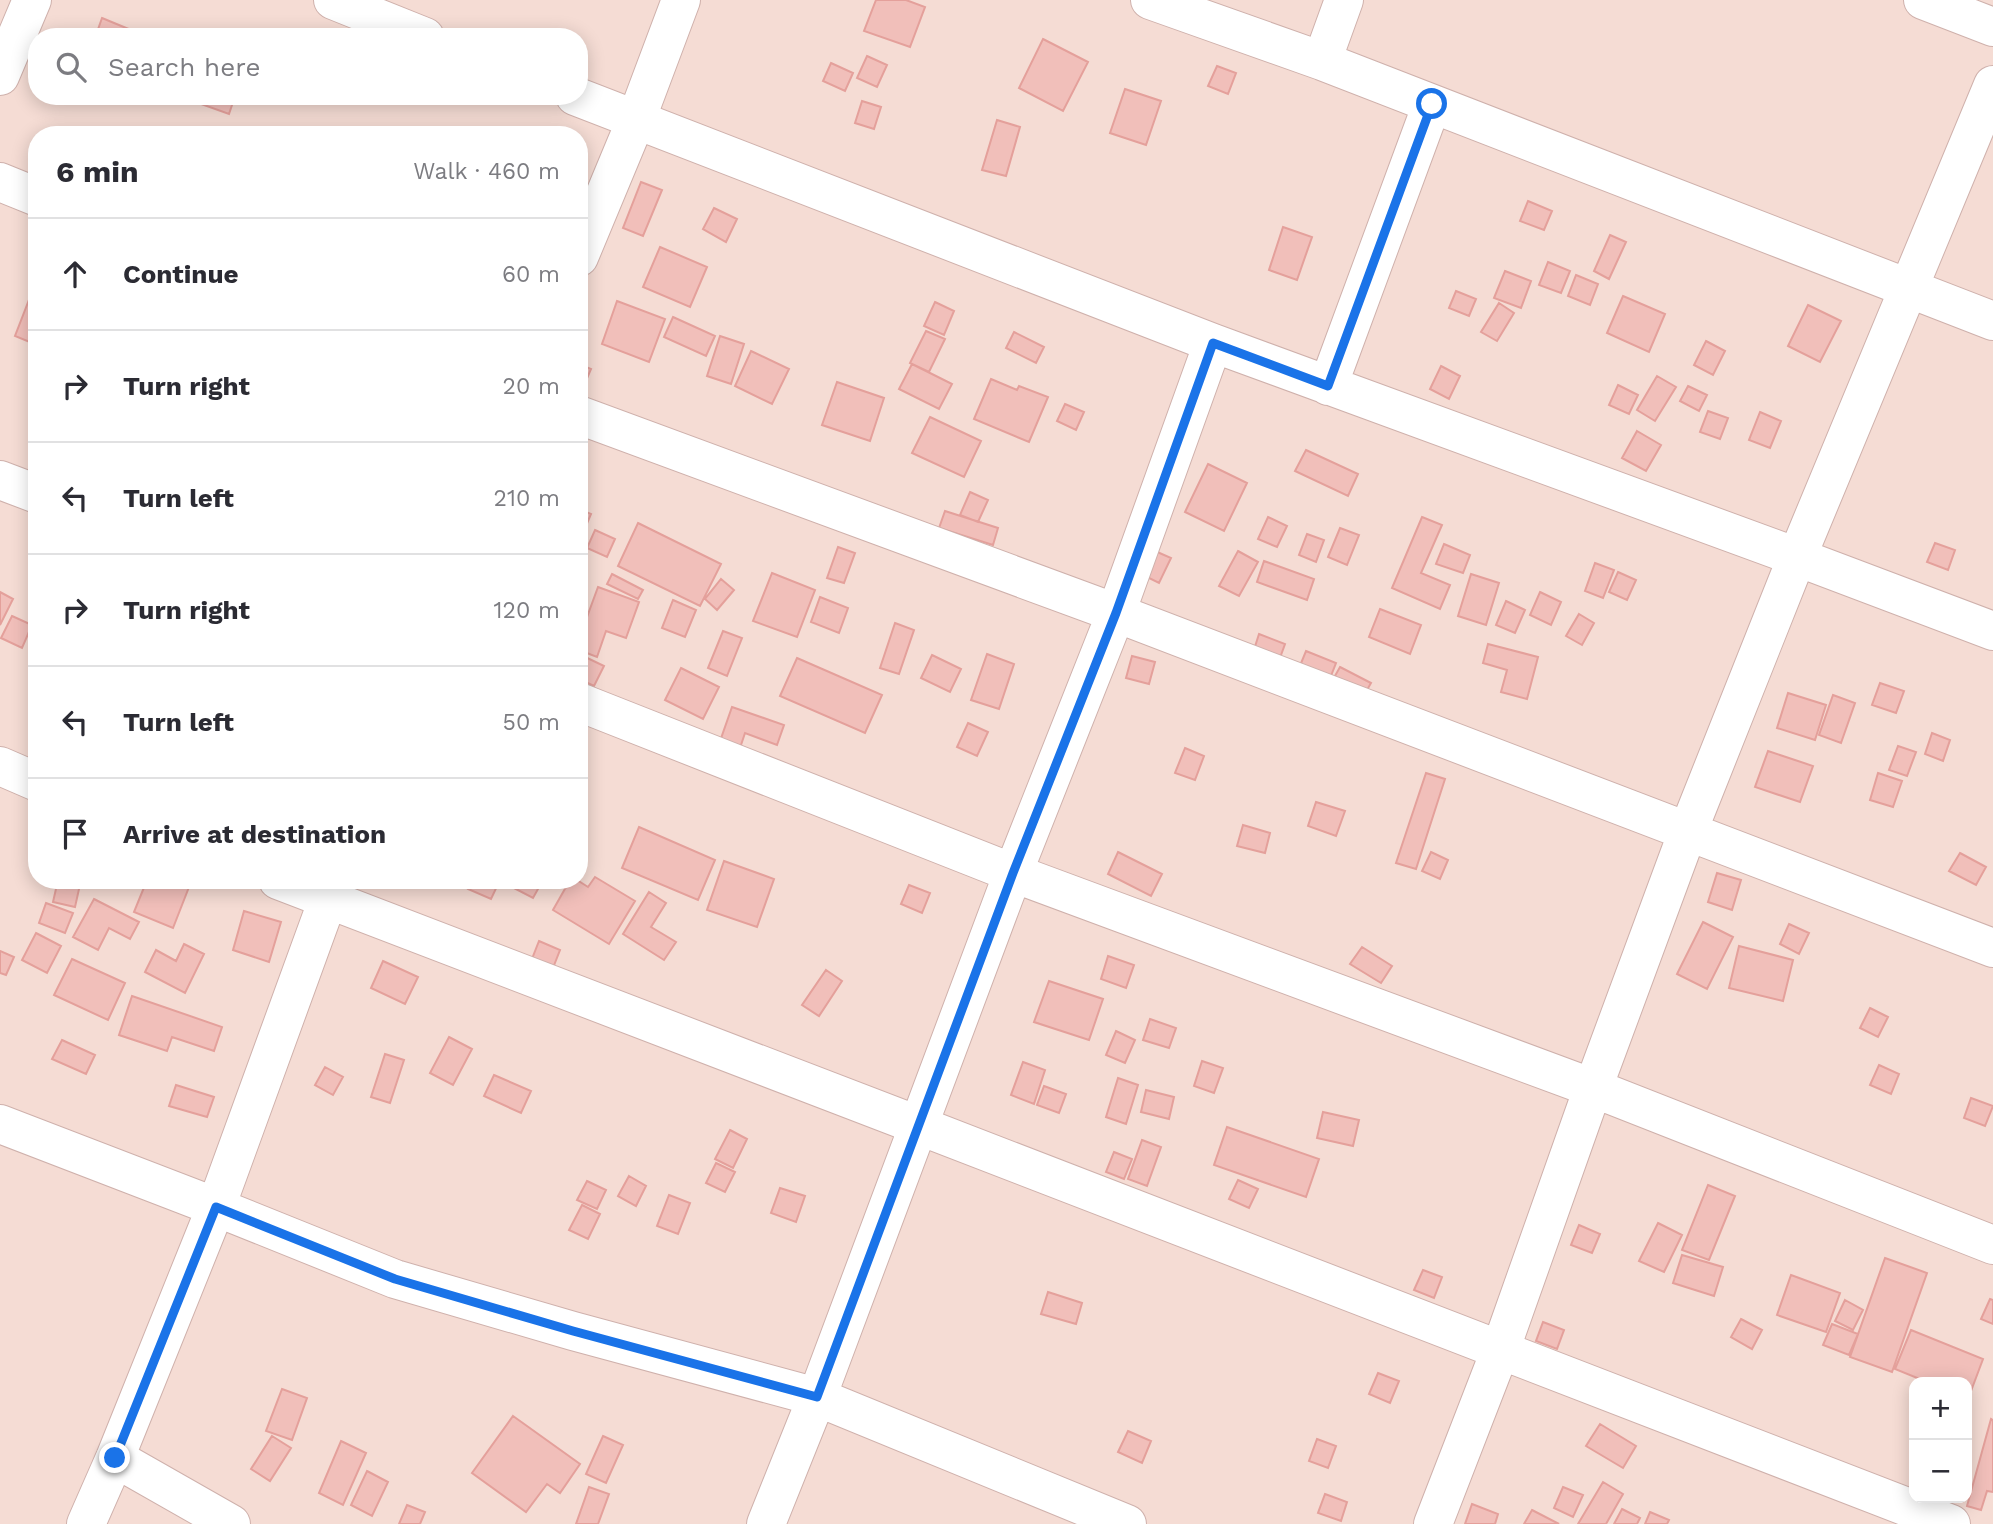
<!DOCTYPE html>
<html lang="en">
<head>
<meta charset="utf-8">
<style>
	:root { --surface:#fff; --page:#f2f2f3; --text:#2b2b33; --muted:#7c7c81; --line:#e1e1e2 }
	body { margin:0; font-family:"Work Sans",sans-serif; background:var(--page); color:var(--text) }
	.controls { position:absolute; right:21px; bottom:21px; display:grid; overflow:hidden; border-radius:14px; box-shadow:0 4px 18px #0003 }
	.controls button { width:63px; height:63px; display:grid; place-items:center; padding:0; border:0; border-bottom:2px solid var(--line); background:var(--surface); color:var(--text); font:35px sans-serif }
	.stop { position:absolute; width:21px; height:21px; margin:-16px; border:5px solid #1a73e8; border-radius:50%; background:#fff }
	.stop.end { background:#1a73e8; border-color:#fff; box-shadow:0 2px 7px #0008 }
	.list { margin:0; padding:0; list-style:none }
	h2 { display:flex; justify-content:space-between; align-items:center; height:91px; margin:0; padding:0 28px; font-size:30px }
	h2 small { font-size:23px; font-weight:400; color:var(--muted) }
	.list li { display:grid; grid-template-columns:46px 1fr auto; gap:21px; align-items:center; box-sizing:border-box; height:112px; padding:0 28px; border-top:2px solid var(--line) }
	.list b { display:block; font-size:26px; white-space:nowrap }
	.list em { font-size:23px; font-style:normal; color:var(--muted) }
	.icon { flex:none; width:38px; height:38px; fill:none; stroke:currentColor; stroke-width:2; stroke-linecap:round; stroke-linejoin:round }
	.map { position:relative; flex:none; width:1993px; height:1524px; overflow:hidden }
	.search { position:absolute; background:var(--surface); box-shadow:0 4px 18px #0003; left:28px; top:28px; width:560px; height:77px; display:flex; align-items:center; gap:18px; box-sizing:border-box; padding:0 24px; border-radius:28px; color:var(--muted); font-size:26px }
	.panel { position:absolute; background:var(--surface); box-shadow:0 4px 18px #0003; left:28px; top:126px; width:560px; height:763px; border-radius:28px }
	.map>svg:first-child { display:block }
	.residential { fill:#f5dcd4; fill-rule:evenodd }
	.building { fill:#f1bfba; stroke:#e4a09b; stroke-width:2 }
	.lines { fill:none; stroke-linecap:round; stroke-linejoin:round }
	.street-casing { stroke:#cfb1ac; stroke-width:40 }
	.street { stroke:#fff; stroke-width:38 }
	.route { stroke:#1a73e8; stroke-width:9 }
</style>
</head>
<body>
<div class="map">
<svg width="1993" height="1524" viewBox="0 0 1993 1524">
	<rect width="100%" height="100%" fill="#fceae2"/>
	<path class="residential" d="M0,0H1993V1524H0ZM37,37H579V96H37ZM37,135H579V880H37ZM1914,1382H1967V1498H1914Z"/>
	<path class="building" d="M876,0H906L925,7L910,47L864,31Z
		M102,18L148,37H102L96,35Z
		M1043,39L1088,62L1063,111L1019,88Z
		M867,56L887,65L877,87L857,78Z
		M831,63L853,73L845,91L823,81Z
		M1217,66L1236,73L1228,94L1208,86Z
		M1125,89L1161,101L1146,145L1110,133Z
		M179,96H235L229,114Z
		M862,101L881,107L874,129L855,123Z
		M997,120L1020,127L1006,176L982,170Z
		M641,182L662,190L643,236L623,228Z
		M1528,201L1552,211L1544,230L1520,221Z
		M714,208L737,219L726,242L703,229Z
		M1283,227L1312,237L1297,280L1269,270Z
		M1610,235L1626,242L1609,279L1594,271Z
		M660,247L707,267L690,307L643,287Z
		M1548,262L1570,271L1561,293L1539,285Z
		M1505,271L1531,281L1521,308L1494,298Z
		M1576,275L1598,284L1590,305L1568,296Z
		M37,279V345L15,336Z
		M1456,291L1476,299L1469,316L1449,308Z
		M1623,296L1665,314L1649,352L1607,333Z
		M617,301L665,319L649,362L602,344Z
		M935,302L954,311L944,335L924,326Z
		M1499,303L1514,313L1497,341L1481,332Z
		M1808,305L1841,321L1820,362L1788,346Z
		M673,317L715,336L706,356L664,337Z
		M926,331L945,339L929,372L910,363Z
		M1014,332L1044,347L1036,363L1006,348Z
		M720,336L744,344L731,384L707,376Z
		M1706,341L1725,351L1713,375L1694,365Z
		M751,351L789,369L772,404L735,386Z
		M579,364L591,369L582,390L579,389Z
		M912,364L952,384L939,409L899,389Z
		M1441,366L1460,376L1449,399L1430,389Z
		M1657,376L1676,387L1655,421L1637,410Z
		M991,379L1017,390L1019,386L1048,397L1029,442L974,419Z
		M837,382L884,398L870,441L822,425Z
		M1618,385L1638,395L1629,414L1609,405Z
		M1688,386L1707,395L1699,411L1680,401Z
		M1065,404L1084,412L1076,430L1057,421Z
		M1708,411L1728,418L1720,439L1700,432Z
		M1760,412L1781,421L1770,448L1749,440Z
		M930,417L981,441L964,477L912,453Z
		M1637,431L1661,445L1646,471L1622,458Z
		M1306,450L1358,474L1348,496L1295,471Z
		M1208,464L1247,483L1224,531L1185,512Z
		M970,492L988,500L978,522L960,515Z
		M579,509L591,514L583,533L579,531Z
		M945,511L998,528L993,545L939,528Z
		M1268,517L1287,526L1277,547L1258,539Z
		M1422,517L1442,525L1421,573L1450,585L1440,609L1392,588Z
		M638,523L721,564L700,606L618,566Z
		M1340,528L1359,535L1347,565L1328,557Z
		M595,530L615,539L607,557L587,548Z
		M1307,534L1324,540L1316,562L1299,555Z
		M1935,543L1955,550L1948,570L1927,562Z
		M1444,544L1470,555L1463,573L1436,564Z
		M838,547L855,553L844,583L827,578Z
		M1155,551L1171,558L1159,583L1143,575Z
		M1238,551L1258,562L1239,596L1219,586Z
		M1264,561L1314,579L1307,600L1257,582Z
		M1595,563L1614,570L1603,598L1585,591Z
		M1618,572L1636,580L1627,600L1609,592Z
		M772,573L815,590L797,637L753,621Z
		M612,574L643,590L638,599L607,584Z
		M1471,574L1499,583L1486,625L1458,616Z
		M721,579L734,590L717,610L705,599Z
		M598,587L639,602L626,638L606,631L597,657L579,650V639Z
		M0,592L13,599L0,625Z
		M1540,592L1561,602L1551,625L1530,615Z
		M820,597L848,608L839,633L811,622Z
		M673,600L696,610L685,637L662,628Z
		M1506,601L1525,610L1515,633L1496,625Z
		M1380,609L1421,625L1410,654L1369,637Z
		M1579,614L1594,623L1582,645L1566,636Z
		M12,616L32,625L22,648L1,638Z
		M895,623L914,630L899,674L880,668Z
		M723,631L742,638L727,676L708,668Z
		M1259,634L1285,644L1277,666L1252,656Z
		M1488,644L1538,657L1527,699L1501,692L1507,670L1483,663Z
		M1306,651L1336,663L1327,686L1297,673Z
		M579,654L604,666L594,686L579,679Z
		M987,654L1014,664L999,709L971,700Z
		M932,655L961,669L950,692L921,678Z
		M1132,656L1155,662L1149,684L1126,678Z
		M797,658L882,695L865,733L780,696Z
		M1340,667L1371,683L1362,699L1331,683Z
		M681,668L719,687L703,719L665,700Z
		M1880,683L1904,691L1896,713L1872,705Z
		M1788,693L1826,705L1815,740L1777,728Z
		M1833,695L1855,703L1841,743L1819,735Z
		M732,707L784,725L777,745L745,733L738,754L718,747Z
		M968,723L988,732L977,756L957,747Z
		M1932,733L1950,740L1943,761L1925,754Z
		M1898,746L1916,752L1907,776L1889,770Z
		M1185,748L1204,756L1195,780L1175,773Z
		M1768,751L1813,766L1800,802L1755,787Z
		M1426,773L1445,779L1416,869L1396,863Z
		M1878,773L1902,781L1893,807L1870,800Z
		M1316,802L1345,811L1336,836L1308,826Z
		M1243,825L1270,833L1265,853L1237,846Z
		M639,827L715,860L698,900L622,868Z
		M1118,852L1162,874L1151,896L1108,874Z
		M1431,852L1448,860L1440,879L1422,871Z
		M1960,853L1986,867L1976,885L1949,871Z
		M724,861L774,879L757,927L707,910Z
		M1717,873L1741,880L1732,910L1708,902Z
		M595,877L635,901L609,944L553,910L570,880H577L588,887Z
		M58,880H81L75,907L53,902Z
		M147,880H174L189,887L173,928L134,912Z
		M472,880H500L491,899L468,889Z
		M519,880H543L533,898L514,888Z
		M909,885L930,893L922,913L901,904Z
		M649,892L666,903L651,927L676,942L664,960L623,934Z
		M94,899L139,922L130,939L109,928L98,950L73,937Z
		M46,903L73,913L65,933L39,923Z
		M244,911L281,922L269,962L233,950Z
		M1703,922L1733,937L1707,989L1677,974Z
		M1789,924L1809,933L1799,954L1780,944Z
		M36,933L61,946L47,973L22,960Z
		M539,941L560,950L551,973L530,964Z
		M184,944L204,954L185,993L145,972L156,950L176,961Z
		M1739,946L1793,960L1783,1001L1729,988Z
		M1362,947L1392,966L1381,983L1350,964Z
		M0,951L14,957L6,975L0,973Z
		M1108,956L1134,965L1126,988L1101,979Z
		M72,959L125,983L108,1020L54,995Z
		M383,961L418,977L405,1004L371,988Z
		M826,970L842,981L819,1016L802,1005Z
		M1049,981L1103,999L1089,1040L1034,1022Z
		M132,996L222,1027L214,1051L172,1037L167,1051L119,1035Z
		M1870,1008L1888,1017L1878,1037L1860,1028Z
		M1150,1019L1176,1028L1169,1048L1143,1040Z
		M1116,1031L1135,1040L1125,1063L1106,1055Z
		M449,1037L472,1049L453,1085L430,1073Z
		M62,1040L95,1055L86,1074L52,1059Z
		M385,1054L404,1060L390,1103L371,1097Z
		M1202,1061L1223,1068L1214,1093L1194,1086Z
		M1023,1062L1045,1070L1034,1104L1011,1095Z
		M1879,1065L1899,1074L1891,1094L1870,1085Z
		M325,1067L343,1077L333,1095L315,1085Z
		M494,1075L531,1091L521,1113L484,1096Z
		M1118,1078L1138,1085L1126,1124L1106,1117Z
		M176,1085L214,1097L207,1117L169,1106Z
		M1044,1086L1066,1094L1059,1113L1037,1105Z
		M1146,1090L1174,1097L1169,1119L1141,1112Z
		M1971,1098L1993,1106L1985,1126L1964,1118Z
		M1323,1112L1359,1120L1353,1146L1317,1138Z
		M1227,1127L1319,1159L1306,1197L1214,1165Z
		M730,1130L747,1139L733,1168L715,1159Z
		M1142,1140L1161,1147L1147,1186L1128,1179Z
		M1114,1152L1132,1159L1124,1179L1106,1172Z
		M716,1163L735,1172L725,1192L706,1183Z
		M629,1176L646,1186L636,1206L618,1196Z
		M1238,1180L1258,1189L1249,1208L1229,1199Z
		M587,1181L606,1190L597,1209L577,1200Z
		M1708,1185L1735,1196L1709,1260L1682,1250Z
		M780,1188L805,1196L796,1222L771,1213Z
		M669,1195L690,1203L678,1234L657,1226Z
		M582,1205L600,1214L588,1239L569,1230Z
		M1658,1223L1682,1235L1664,1272L1639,1261Z
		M1579,1225L1600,1234L1592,1253L1571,1245Z
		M1682,1255L1723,1267L1714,1296L1673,1283Z
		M1885,1258L1927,1273L1892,1372L1850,1357Z
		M1423,1270L1442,1277L1434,1298L1414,1290Z
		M1791,1275L1840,1293L1826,1332L1777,1315Z
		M1048,1292L1082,1303L1076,1324L1041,1314Z
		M1990,1299L1993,1300V1324L1981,1319Z
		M1845,1300L1863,1310L1853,1330L1835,1321Z
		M1741,1319L1762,1330L1752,1349L1731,1337Z
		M1543,1322L1564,1330L1557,1349L1536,1341Z
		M1832,1324L1858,1334L1849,1355L1823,1345Z
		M1911,1330L1983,1359L1968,1399L1967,1382H1927L1895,1369Z
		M1378,1373L1399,1381L1390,1403L1369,1394Z
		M282,1389L307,1398L292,1440L266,1431Z
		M513,1416L580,1464L560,1493L547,1484L526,1512L472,1473Z
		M1991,1419L1993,1420V1492L1987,1491L1981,1510L1967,1506Z
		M1600,1424L1636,1446L1623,1468L1586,1446Z
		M1128,1431L1151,1441L1142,1463L1118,1452Z
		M272,1436L291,1448L270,1481L251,1469Z
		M603,1436L623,1445L606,1483L586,1474Z
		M1317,1439L1336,1446L1328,1468L1309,1461Z
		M341,1441L366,1453L343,1505L319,1493Z
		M367,1471L388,1482L372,1516L351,1505Z
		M1603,1482L1623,1494L1606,1524H1578Z
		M589,1487L609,1494L598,1524H576Z
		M1563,1487L1583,1495L1573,1517L1554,1508Z
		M1325,1494L1347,1502L1341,1521L1318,1513Z
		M1472,1504L1498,1514L1495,1524H1465Z
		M407,1505L425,1512L420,1524H399Z
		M1622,1509L1640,1518L1637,1524H1614Z
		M1532,1510L1559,1524H1524Z
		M1650,1512L1669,1520L1667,1524H1645Z"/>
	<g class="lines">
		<g class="street-casing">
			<path id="street" d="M333,0L425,37
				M1150,0L1322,61L1993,321
				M1923,0L1993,27
				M1322,61L1344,0
				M0,76L32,0
				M575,96L1213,343L1797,557L1993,631
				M0,182L37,197
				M579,257L636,120L681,0
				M1328,386L1432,104
				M579,415L1116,613L1993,948
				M0,480L37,494
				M579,702L1013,873L1593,1088L1993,1245
				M0,766L37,782
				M278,880L920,1126L1951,1524
				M0,1124L216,1207L395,1279L573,1331L817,1397L1127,1524
				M115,1458L231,1524
				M86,1524L115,1458L216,1207L335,880
				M766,1524L817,1397L1013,873L1116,613L1213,343
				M1433,1524L1500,1351L1593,1088L1688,831L1797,557L1993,85"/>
		</g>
		<use href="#street" class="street"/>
	</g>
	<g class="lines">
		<path class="route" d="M115,1458L216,1207L395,1279L573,1331L817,1397L1013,873L1116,613L1213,343L1328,386L1432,104"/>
	</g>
</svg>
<div class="controls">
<button>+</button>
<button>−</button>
</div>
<div class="stop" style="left:1432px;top:104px"></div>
<div class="stop end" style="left:115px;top:1458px"></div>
<div class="search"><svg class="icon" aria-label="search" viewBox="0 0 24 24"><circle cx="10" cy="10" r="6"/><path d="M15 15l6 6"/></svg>Search here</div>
<section class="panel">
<h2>6 min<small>Walk · 460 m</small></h2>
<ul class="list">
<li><svg class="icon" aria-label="ahead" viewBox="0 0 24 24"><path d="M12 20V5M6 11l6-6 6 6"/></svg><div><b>Continue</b></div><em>60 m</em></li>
<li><svg class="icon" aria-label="right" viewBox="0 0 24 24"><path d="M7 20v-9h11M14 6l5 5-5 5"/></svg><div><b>Turn right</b></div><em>20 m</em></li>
<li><svg class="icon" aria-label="left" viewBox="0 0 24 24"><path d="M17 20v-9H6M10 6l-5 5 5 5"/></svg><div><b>Turn left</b></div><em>210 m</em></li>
<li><svg class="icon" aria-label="right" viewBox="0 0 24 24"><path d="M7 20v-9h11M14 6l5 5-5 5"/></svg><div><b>Turn right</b></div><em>120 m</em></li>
<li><svg class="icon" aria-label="left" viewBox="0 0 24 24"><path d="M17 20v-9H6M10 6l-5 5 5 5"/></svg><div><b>Turn left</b></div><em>50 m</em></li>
<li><svg class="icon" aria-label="arrive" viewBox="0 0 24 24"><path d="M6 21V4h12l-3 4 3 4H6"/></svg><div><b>Arrive at destination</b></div></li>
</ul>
</section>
</div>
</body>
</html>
